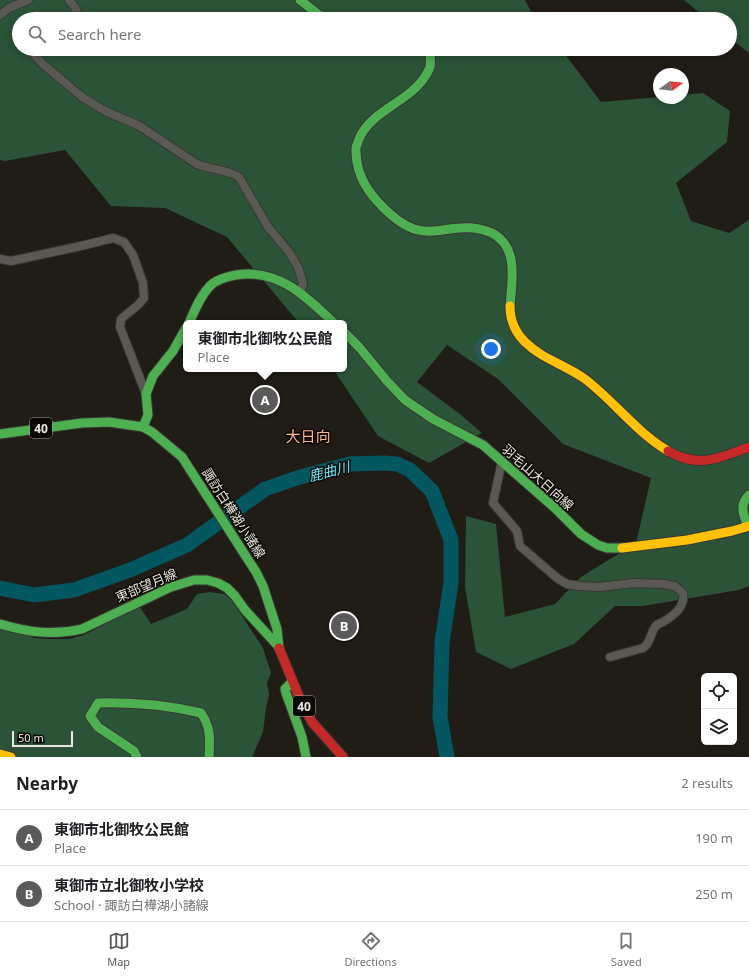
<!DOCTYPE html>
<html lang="en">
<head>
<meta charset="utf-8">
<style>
	:root { --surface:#fff; --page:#f2f2f2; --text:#202124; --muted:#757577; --line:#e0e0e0; --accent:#5b5a59 }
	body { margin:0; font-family:"Noto Sans","Noto Sans JP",sans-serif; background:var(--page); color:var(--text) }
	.controls { position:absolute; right:12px; bottom:12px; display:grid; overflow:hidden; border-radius:6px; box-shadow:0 2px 10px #0003 }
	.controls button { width:36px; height:36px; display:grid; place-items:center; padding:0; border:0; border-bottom:1px solid var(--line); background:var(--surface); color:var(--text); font:20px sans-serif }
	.compass { position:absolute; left:653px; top:68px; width:36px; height:36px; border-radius:50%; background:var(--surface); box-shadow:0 2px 10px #0003; rotate:75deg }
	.scale { position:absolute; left:12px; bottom:10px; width:61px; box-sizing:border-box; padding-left:4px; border:2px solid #ebe7e0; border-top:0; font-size:11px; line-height:14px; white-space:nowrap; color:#ebe7e0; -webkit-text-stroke:3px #0a0804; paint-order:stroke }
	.you { position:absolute; left:491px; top:349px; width:14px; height:14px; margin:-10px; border:3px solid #fff; border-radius:50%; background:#1a73e8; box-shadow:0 0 0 6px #1a73e833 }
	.badge { display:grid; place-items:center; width:26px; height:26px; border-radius:50%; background:var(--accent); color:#fff; font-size:13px; font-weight:700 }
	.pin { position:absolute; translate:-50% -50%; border:2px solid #fff; box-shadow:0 1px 4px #0006 }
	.popup { position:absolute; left:183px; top:320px; width:164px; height:52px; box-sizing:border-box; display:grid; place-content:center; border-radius:6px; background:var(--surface); filter:drop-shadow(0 1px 3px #0005); font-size:13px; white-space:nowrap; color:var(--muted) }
	.popup b { font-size:15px; color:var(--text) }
	.popup::after { content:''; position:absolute; left:50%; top:100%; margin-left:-8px; border:8px solid transparent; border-top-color:var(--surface) }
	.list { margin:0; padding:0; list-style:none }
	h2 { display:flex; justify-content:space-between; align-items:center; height:52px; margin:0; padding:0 16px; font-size:17px }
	h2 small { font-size:13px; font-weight:400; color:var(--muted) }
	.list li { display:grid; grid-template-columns:26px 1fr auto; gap:12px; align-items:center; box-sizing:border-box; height:56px; padding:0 16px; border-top:1px solid var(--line) }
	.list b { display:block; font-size:15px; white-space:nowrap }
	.list p { margin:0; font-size:13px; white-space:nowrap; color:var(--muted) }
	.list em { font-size:13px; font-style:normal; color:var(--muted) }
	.icon { flex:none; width:22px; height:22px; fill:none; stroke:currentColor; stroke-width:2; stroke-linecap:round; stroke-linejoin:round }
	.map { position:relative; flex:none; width:749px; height:757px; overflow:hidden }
	.search { position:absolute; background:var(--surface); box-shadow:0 2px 10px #0003; left:12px; right:12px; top:12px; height:44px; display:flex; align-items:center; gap:10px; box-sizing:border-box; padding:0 14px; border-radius:22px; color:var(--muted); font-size:15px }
	.sheet { height:164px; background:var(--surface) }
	nav { display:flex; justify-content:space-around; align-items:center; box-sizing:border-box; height:56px; border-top:1px solid var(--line); background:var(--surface); font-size:11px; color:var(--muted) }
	nav a { display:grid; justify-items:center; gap:2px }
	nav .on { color:var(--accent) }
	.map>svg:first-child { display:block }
	.forest { fill:#2a5337 }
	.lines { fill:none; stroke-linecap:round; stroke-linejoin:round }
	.river { stroke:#035760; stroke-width:15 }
	.street-casing { stroke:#3a3733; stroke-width:10 }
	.fast-casing { stroke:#3a3733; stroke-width:11 }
	.slow-casing { stroke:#3a3733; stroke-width:11 }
	.jam-casing { stroke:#3a3733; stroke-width:11 }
	.street { stroke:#5a5852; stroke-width:8 }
	.fast { stroke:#4caf50; stroke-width:9 }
	.slow { stroke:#ffc107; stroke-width:9 }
	.jam { stroke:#c62828; stroke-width:9 }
	.labels { text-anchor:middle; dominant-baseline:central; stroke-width:3; stroke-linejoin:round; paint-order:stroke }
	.shield { fill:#0a0804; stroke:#a8a49e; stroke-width:1 }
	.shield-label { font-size:12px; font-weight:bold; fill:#ebe7e0 }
	.street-label { font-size:13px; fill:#ebe7e0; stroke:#0a0804 }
	.water-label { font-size:14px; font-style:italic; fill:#72e4f4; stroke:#0a0804 }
	.quarter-label { font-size:15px; fill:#feb68d; stroke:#0a0804 }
</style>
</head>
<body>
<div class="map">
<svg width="749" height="757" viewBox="0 0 749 757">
	<rect width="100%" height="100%" fill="#201c16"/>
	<path class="forest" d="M0,0H525L535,19H19V49H561L601,102L659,97V98H683V95L703,93L730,111L727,142L676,183L691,221L729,233L749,220V586L739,590L643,606H615L574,644L511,669L476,652L465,587L466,516L496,524L505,617L555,604L581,577L636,543L651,478L563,444L498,379L447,345L417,382L461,415L482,433L429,463L378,436L333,369H344V323H299L227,237L165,208L111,206L65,150L5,161L0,160Z
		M684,0H749V53L730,38V19H707Z
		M209,592L224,594L231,599L263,648L271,673L267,683L269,695L266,708L263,732L252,757H0V621L34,638L52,639H69L84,635L111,621L140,607L151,624L187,609L197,594Z"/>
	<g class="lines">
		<path class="river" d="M0,588L34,595L74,590L130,570L187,545L265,489L300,477L350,464L383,463L397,464L410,470L432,491L451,540V583L442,642L440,717L447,757"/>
		<g class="street-casing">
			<path id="street" d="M69,0L76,9L78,19
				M0,15L9,8L28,0
				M31,49L36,57L44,65L82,97L107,112L138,125L197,164C211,170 226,169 239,177L268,227L289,252L298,267L303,283L300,293
				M0,259L11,261L81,246L113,238L124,242L133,255L143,283L144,298L138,305L121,319L120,327L146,394
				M502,461L493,503L517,531L520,546L557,578L567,584L579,586L599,587L634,583L663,584L675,586L683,593C685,608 674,615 663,622C660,623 657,624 655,627C650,634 651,643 643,648L610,657"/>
		</g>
		<g class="fast-casing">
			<path id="fast" d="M300,0L319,15L334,19
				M374,19H401
				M430,49C430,55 431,62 430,67C429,70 427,73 426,75C410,102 371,110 359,139C358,143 355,147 356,151C356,170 365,188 378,202C388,213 400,224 414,229C429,234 444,229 459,228C470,227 481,228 492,233C519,247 512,280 510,306
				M189,323C195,310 200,296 210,286C217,279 227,277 236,275C278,268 305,296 334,323
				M344,332L359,347L387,381L405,400L433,419L483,445L556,509L581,534L598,545L607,548H622
				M143,427L148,415L146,394L153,376L173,351L186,328
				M0,434L82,423L109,422L143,427L152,432L182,457L256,572L263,586L277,629L279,648
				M748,526C743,515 739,504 749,495
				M0,624C28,632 53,636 82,629L171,587L194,580H207L218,583L227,588L235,596L245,610L279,647
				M292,682L285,689L286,693L302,737L306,757
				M137,757L134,751L98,727L90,716L98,703C133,702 167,705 201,713C211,727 210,740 209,757"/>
		</g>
		<g class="slow-casing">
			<path id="slow" d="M510,306C510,320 515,332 525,342C542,359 566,365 585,379C614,401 637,433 668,451
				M622,548L687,540L732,531L749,526
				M0,754L11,757"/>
		</g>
		<g class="jam-casing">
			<path id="jam" d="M668,451C699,469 719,458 749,447
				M279,648L300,699L312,722L343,757"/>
		</g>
		<use href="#street" class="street"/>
		<use href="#fast" class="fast"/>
		<use href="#slow" class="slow"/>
		<use href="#jam" class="jam"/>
	</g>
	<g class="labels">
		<g class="shield">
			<rect x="30" y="418" width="22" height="20" rx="3"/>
			<rect x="293" y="696" width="22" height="20" rx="3"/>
		</g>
		<g class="shield-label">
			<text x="41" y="428">40</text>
			<text x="304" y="706">40</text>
		</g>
		<g class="street-label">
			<text transform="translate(538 477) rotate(42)">羽毛山大日向線</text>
			<text transform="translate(234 513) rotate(57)">諏訪白樺湖小諸線</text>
			<text transform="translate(146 585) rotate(-23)">東部望月線</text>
		</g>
		<g class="water-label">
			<text transform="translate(329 471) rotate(-14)">鹿曲川</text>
		</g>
		<g class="quarter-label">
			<text x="308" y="436">大日向</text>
		</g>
	</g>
</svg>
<div class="controls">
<button><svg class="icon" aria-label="locate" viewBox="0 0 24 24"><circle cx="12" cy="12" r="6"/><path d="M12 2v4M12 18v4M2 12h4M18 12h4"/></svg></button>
<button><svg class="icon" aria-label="layers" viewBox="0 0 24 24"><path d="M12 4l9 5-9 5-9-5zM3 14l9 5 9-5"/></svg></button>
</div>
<svg class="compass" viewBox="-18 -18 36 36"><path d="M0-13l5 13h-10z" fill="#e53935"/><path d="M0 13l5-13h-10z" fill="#757577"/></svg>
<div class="scale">50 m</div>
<div class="you"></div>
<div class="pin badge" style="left:265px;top:400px">A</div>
<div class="popup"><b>東御市北御牧公民館</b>Place</div>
<div class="pin badge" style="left:344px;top:626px">B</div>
<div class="search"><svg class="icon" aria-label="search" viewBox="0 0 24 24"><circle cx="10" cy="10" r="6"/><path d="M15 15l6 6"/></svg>Search here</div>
</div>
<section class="sheet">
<h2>Nearby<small>2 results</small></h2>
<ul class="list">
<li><span class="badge">A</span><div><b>東御市北御牧公民館</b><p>Place</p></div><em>190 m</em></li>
<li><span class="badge">B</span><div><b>東御市立北御牧小学校</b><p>School · 諏訪白樺湖小諸線</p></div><em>250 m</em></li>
</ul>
</section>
<nav>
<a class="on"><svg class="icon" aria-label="map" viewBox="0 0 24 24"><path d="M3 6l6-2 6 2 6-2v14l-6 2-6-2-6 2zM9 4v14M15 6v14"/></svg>Map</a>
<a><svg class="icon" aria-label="directions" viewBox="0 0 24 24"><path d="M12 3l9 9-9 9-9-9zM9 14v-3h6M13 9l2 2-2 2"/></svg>Directions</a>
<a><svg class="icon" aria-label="saved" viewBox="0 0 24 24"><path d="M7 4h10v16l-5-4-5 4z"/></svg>Saved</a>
</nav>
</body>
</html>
